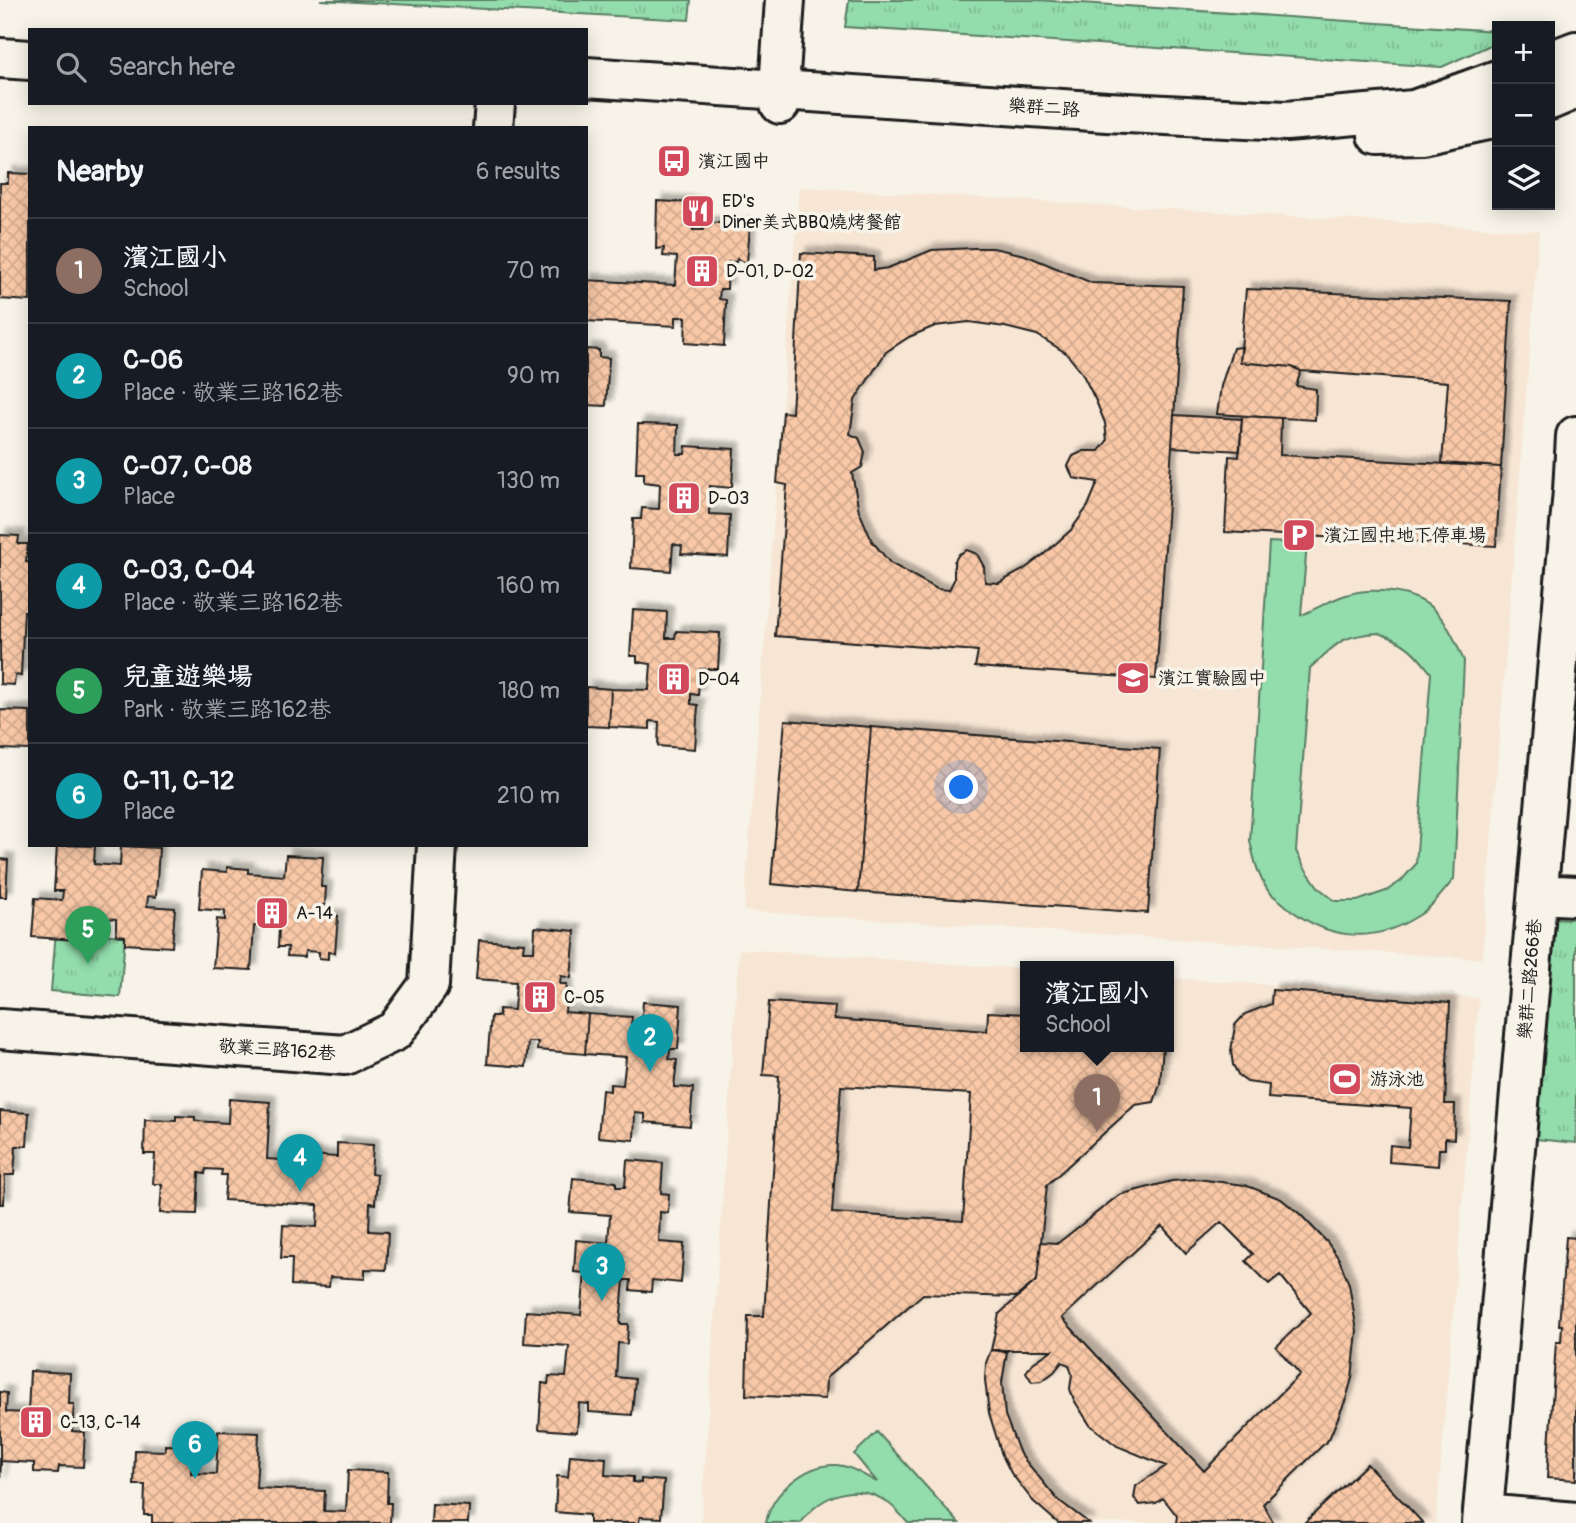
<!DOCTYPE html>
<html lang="en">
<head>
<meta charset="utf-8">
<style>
	:root { --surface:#171b24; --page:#242831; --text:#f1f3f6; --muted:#9ea1a6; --line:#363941; --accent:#1a73e8 }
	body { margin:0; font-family:Pangolin,"LXGW WenKai TC",sans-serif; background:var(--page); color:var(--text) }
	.controls { position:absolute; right:21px; top:21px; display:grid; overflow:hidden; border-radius:0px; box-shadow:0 4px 18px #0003 }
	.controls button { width:63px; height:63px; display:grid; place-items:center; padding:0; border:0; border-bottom:2px solid var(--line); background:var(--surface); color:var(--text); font:35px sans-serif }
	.you { position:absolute; left:962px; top:788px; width:24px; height:24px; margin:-18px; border:5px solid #fff; border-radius:50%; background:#1a73e8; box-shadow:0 0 0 10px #1a73e833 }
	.badge { display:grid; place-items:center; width:46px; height:46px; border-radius:50%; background:var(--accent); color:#fff; font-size:23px; font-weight:700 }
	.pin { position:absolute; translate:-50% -58px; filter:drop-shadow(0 2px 4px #0008) }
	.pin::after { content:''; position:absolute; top:37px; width:24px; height:21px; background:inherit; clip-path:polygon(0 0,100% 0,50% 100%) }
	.popup { position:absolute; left:1020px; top:961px; width:154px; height:91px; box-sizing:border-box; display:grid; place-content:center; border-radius:0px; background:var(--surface); filter:drop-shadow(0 2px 5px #0005); font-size:23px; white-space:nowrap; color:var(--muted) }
	.popup b { font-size:26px; color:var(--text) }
	.popup::after { content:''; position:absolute; left:50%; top:100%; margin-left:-14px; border:14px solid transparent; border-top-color:var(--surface) }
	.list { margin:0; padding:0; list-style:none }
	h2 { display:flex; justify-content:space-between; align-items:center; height:91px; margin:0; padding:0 28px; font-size:30px }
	h2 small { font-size:23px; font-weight:400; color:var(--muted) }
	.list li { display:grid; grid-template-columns:46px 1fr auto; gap:21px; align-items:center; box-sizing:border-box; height:105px; padding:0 28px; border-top:2px solid var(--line) }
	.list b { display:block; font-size:26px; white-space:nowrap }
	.list p { margin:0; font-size:23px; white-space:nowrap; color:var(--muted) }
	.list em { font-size:23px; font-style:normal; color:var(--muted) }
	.icon { flex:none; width:38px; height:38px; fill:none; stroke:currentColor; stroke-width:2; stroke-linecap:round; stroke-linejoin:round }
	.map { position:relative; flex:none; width:1576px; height:1523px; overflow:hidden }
	.search { position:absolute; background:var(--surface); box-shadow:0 4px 18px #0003; left:28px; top:28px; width:560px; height:77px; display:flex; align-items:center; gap:18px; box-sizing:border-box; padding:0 24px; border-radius:0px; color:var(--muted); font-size:26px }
	.panel { position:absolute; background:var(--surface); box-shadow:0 4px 18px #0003; left:28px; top:126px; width:560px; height:721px; border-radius:0px }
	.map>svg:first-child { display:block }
	.built { fill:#f7e6d4 }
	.park { fill:url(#park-tufts); stroke:#587c64; stroke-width:2 }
	.pitch { fill:#93dcab; stroke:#587c64; stroke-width:2; fill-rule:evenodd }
	.building { fill:url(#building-cross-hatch); stroke:#1c1c1c; stroke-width:2; fill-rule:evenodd; filter:url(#shadow) }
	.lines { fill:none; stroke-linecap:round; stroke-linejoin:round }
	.street-casing { stroke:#1c1c1c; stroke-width:44 }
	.secondary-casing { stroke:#1c1c1c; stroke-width:44 }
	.street { stroke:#f7f3e8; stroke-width:38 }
	.secondary { stroke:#f7f3e8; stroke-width:38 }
	.labels { text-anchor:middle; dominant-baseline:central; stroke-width:7; stroke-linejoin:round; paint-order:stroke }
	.street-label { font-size:18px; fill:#1c1c1c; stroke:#f7f3e8 }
	.poi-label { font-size:18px; fill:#1c1c1c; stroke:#f7f3e8; text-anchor:start }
</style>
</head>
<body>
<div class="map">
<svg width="1576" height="1523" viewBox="0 0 1576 1523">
	<defs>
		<pattern id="park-tufts" width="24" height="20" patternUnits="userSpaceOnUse" patternTransform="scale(1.75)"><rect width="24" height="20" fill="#93dcab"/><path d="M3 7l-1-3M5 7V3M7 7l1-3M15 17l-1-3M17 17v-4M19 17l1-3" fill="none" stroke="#7ebc93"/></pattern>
		<pattern id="building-cross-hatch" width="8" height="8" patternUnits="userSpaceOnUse" patternTransform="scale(1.75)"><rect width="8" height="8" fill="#f8c8a7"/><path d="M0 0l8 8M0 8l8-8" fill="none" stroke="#d4ab8f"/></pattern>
		<filter id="shadow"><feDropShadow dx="6" dy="-6" stdDeviation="2" flood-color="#0004"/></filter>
	</defs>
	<rect width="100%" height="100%" fill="#f7f3e8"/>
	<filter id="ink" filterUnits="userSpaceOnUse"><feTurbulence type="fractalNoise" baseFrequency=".0143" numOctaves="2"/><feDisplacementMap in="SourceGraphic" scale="14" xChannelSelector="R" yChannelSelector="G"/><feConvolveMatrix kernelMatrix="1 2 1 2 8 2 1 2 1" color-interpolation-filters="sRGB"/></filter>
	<g filter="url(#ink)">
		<path class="built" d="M799,187L1539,231L1482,959L744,911Z
			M739,949L1025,969V1046H1169V978L1479,998L1436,1523H701Z"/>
		<path class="park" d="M320,0H691L689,20Z
			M849,0H1037L1497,31V42L1442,67L845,27Z
			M1553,918L1576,919V1143L1536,1139Z
			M56,931L125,936L120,997L51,991Z"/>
		<path class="pitch" d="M1269,542L1307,544L1301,615C1316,609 1330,600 1346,595C1371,587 1414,590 1434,610C1449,624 1456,643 1464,661L1454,879C1443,892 1432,908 1416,917C1371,945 1326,939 1286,906C1281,901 1274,897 1269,892C1258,877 1254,859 1250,841ZM1378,633C1405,641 1415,652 1431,673L1416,864L1401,881L1386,891L1357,901H1335L1319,888L1304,867L1296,851L1310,668C1338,643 1339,636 1378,633Z
			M877,1432L959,1523H908C902,1517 896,1508 888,1503C857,1481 821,1494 801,1523H766C771,1493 806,1463 837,1465C852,1466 864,1476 877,1482L854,1454Z"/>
		<path class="building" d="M8,173L30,174V301L0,299V183H8Z
			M657,201L695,203L693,230H703L704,222L750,225L747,263L737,259L736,262H728L727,289H720L719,299L726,300L724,346L685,343L686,317H676V326L586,321V280L675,285L677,257L663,256L664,248L656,249Z
			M974,248H993L1025,255L1092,283L1183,286L1156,679L975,667L978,651L775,636L787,485L777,483L783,412L792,413L801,253L874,257V270L888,268L932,250ZM969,322L1005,327L1037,335L1066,353L1082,373L1096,401L1105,423L1107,441L1099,451H1084L1073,456L1068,466L1073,478L1098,482L1088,506L1071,530L1043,555L1023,570L999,583L985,582L984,567L977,554L967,550L959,554L954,562V580L949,590L937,589L890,563L872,541L859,511L852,473L862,467L865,452L859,438L850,434L855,400L886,352L909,337L935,326Z
			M1246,289L1511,301L1501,467L1442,463L1448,382L1301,371L1292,367L1240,362Z
			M1242,347L1240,362L1292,367L1301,371L1296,386L1316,389L1315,420L1217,414L1221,386L1233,348Z
			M586,349L599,350V357L609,358L606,406L586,405Z
			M1174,415L1242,419L1240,451L1172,447Z
			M1242,416L1281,418L1280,455L1501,467L1496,546L1225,532L1229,456L1239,457Z
			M638,424L678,425L677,454H685L686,446L734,449L732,488L710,486L709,514L730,515L728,557L681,554L682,546L673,544L671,571L631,568L633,519H641L642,508L659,509L660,484L644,482V473H636Z
			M0,535L19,536L18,544H28L26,562L30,563V611H24L21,676L15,675L14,685L0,684Z
			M633,610L667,612L666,638H675L676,631L720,633L718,669H700L698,695L691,694V704L698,705L695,749L658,746L659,722L650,721V729L609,727L611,689L649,690L651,664L637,662V656H630Z
			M586,687L611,689L609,727L586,726Z
			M0,710L30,711V750L0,749Z
			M785,720L871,727L858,892L771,884Z
			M871,727L1160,749L1148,913L858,892Z
			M57,845L95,846L94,864L120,866L121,846L159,848L156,897L148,896L147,906L175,908L172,947L125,944V936L116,935V919L90,917L89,935L79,934L78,940L32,937L35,898L62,900L63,891H54Z
			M286,855L323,857L321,887H326L325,905H319L318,915L338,916L335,953L328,952V959L319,958V952L305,951L304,957L287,956L288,947H278L279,928L254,926L251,970L213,968L217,919L225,920V911L199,909L202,870L227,872V867L248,869V873L284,876Z
			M0,859L8,860L6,897H0Z
			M535,927L575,931L571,978L561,976L560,984H567L565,1012L588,1014L585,1054L537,1050L538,1042H528L526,1067L487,1064L491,1016H499V1009L514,1010L516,982L476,979L479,940L524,943L523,951H534Z
			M1272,990L1450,1003L1445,1104H1455L1454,1139L1445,1138V1149H1439L1438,1166L1389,1162L1390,1145L1408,1147L1411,1108L1268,1098L1269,1085L1247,1082L1239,1076L1233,1065L1231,1051L1235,1025L1245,1014L1271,1004Z
			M643,1002L681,1005L678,1049H670L669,1059L677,1060L674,1087L693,1088L690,1126L645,1122V1114L635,1113L634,1140L598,1137L602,1090L610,1091V1084L623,1085L626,1057L585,1054L588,1014L632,1017L631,1026L641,1027Z
			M769,1002L835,1006L834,1019L987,1031L988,1012L1025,1014V1046H1163L1160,1084L1154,1102L1135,1105L1047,1185L1037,1280L1016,1297L923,1294L826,1378L825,1399L746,1395L748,1316H764L779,1076L763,1075ZM841,1086L971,1094L963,1221L832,1213Z
			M229,1099L270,1102L267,1159L306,1162V1155L337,1157V1143L373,1145L371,1174L377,1175L375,1204L370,1203L369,1231L388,1232L386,1270L365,1269V1279L330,1277L329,1287L291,1285L292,1258H281L283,1225L317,1227L318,1205L224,1200L226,1175H221L222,1170L206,1169L205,1174L199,1173L197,1214L160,1213L162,1184H153L155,1154H144L145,1120L176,1121V1116L195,1117V1121L228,1123Z
			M0,1111L29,1113L27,1146H16L14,1175H5L4,1204H0Z
			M627,1160L663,1163L661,1193L669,1194L668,1213L660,1212L659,1242L684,1244L681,1283L652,1280L651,1292L630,1290L631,1280H624L620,1324H628L627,1344L618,1343L616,1377L635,1379L632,1415L589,1412V1404L579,1403L577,1432L539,1429L542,1383L548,1384L549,1376L566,1377L569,1346L524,1343L526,1311L581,1315L585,1273L574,1272L576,1240L608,1243L610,1215L570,1212L573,1178L616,1182V1187H625Z
			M1197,1179L1245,1185L1281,1199L1300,1214L1327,1242L1339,1259L1349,1284L1357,1331L1352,1378L1346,1399L1329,1439L1263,1504L1274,1523H1176L1177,1516L1163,1498L1156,1503L1140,1505L1134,1498L1136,1486L1166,1466L1117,1446L1090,1425L1074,1400L1070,1389L1072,1374L1069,1365L1062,1362L1054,1372L1042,1381L1032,1382L1026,1372L1033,1363L1052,1350H991L999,1314L1037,1280L1041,1242L1058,1243L1119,1195L1172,1181Z
			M1221,1222L1253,1254L1246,1261L1269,1284L1280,1275L1311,1313L1276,1347L1300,1374L1204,1471L1062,1318L1162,1226L1186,1253Z
			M1566,1237L1576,1238V1480L1547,1478L1556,1342H1561L1562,1325H1559Z
			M991,1350L1007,1352L1002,1382L1005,1415L1020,1454L1057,1499L1089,1523H1058L1033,1501L1011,1473L1002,1455L989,1413L985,1380L986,1363Z
			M30,1371L70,1373L69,1404H74L72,1431L85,1432L83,1467L59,1466L58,1473L34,1472V1463L1,1461L0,1483V1392L7,1393L6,1412L28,1413Z
			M218,1431L259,1433L256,1488L325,1491L324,1511L346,1512L348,1470L388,1472L387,1503H391L390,1523H152V1515H144L145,1485H134L135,1450L165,1451V1445L193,1446L191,1473L216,1474Z
			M570,1455L606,1458L605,1475L633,1477V1482L641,1483V1479L664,1481L661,1518L640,1517L639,1523H589V1515L555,1512L557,1476L568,1477Z
			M1367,1464L1423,1523H1304Z
			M432,1504L469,1506L468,1523H431Z"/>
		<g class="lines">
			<g class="street-casing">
				<path id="street" d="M780,104L779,88L785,0
					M493,128L495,103
					M1538,894L1576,896
					M0,1029L345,1055L395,1031L429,985L437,845
					M1483,1514L1576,1522
					M1482,1523L1573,491L1576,436"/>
			</g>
			<g class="secondary-casing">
				<path id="secondary" d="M0,58L30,60
					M1550,61L1576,51
					M586,77L1107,112L1286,121L1414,110L1497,80
					M1550,100L1576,89
					M1378,135L1422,134L1497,118"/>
			</g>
			<use href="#street" class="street"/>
			<use href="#secondary" class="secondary"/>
		</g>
	</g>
	<defs>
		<g id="bus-square" transform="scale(1.75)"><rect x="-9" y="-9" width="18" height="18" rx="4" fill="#d1495b" stroke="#f7f3e8"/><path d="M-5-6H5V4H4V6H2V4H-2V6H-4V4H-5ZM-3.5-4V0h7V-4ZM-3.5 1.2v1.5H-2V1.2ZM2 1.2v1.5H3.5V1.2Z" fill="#fff"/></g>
		<g id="restaurant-square" transform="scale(1.75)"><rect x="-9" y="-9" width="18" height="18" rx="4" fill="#d1495b" stroke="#f7f3e8"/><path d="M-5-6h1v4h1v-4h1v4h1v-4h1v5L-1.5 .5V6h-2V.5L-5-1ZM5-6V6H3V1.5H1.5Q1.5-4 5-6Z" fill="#fff"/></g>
		<g id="building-square" transform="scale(1.75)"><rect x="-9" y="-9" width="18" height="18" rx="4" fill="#d1495b" stroke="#f7f3e8"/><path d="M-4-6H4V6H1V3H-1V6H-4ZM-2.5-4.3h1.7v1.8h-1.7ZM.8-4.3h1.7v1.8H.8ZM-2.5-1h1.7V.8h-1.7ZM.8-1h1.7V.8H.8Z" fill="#fff"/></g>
		<g id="parking-square" transform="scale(1.75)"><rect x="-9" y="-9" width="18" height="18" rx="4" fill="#d1495b" stroke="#f7f3e8"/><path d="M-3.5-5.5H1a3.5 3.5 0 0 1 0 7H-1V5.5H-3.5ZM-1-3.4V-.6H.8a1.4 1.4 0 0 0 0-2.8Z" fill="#fff"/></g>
		<g id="school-square" transform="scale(1.75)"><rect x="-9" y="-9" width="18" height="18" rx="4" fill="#d1495b" stroke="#f7f3e8"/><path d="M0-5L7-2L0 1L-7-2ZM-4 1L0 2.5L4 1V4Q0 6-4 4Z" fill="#fff"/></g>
		<g id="stadium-square" transform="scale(1.75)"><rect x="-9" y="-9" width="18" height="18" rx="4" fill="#d1495b" stroke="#f7f3e8"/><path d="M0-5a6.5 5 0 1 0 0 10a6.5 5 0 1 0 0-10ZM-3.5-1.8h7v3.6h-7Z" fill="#fff"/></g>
	</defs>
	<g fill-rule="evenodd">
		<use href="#bus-square" x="674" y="161"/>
		<use href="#restaurant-square" x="698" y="211"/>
		<use href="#building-square" x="702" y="271"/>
		<use href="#building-square" x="684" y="498"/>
		<use href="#parking-square" x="1299" y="535"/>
		<use href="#school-square" x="1133" y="678"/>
		<use href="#building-square" x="674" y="679"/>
		<use href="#building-square" x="272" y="913"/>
		<use href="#building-square" x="540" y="997"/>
		<use href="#stadium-square" x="1345" y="1079"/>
		<use href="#building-square" x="36" y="1422"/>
	</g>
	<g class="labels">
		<g class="street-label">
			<text transform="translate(1044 108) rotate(4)">樂群二路</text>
			<text transform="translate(1530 979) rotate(-85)">樂群二路266巷</text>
			<text transform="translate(277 1050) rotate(4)">敬業三路162巷</text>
		</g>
		<g class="poi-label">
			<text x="698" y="161">濱江國中</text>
			<text x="722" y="201">ED's<tspan x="722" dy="21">Diner美式BBQ燒烤餐館</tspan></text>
			<text x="726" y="271">D-01, D-02</text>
			<text x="708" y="498">D-03</text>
			<text x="1324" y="535">濱江國中地下停車場</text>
			<text x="1158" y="678">濱江實驗國中</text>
			<text x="698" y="679">D-04</text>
			<text x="296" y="913">A-14</text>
			<text x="564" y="997">C-05</text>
			<text x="1370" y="1079">游泳池</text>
			<text x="60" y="1422">C-13, C-14</text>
		</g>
	</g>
</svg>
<div class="controls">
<button>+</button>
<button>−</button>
<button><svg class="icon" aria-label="layers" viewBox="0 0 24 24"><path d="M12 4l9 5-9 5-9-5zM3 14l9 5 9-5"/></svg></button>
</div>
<div class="you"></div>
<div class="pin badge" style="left:1097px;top:1132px;background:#8d6e63">1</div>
<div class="popup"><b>濱江國小</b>School</div>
<div class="pin badge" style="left:650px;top:1072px;background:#0f9aa8">2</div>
<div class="pin badge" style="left:602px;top:1301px;background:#0f9aa8">3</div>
<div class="pin badge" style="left:300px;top:1192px;background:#0f9aa8">4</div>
<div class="pin badge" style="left:88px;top:964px;background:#2e9e5b">5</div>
<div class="pin badge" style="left:195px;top:1479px;background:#0f9aa8">6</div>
<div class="search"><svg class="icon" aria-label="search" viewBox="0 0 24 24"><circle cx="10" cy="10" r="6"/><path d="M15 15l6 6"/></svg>Search here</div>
<section class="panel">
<h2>Nearby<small>6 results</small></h2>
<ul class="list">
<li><span class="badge" style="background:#8d6e63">1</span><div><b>濱江國小</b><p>School</p></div><em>70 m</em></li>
<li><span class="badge" style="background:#0f9aa8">2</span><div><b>C-06</b><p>Place · 敬業三路162巷</p></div><em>90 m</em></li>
<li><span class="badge" style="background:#0f9aa8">3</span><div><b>C-07, C-08</b><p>Place</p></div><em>130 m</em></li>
<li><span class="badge" style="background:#0f9aa8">4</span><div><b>C-03, C-04</b><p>Place · 敬業三路162巷</p></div><em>160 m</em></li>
<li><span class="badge" style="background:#2e9e5b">5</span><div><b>兒童遊樂場</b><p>Park · 敬業三路162巷</p></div><em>180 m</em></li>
<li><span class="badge" style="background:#0f9aa8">6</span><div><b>C-11, C-12</b><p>Place</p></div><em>210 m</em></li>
</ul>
</section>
</div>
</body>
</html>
